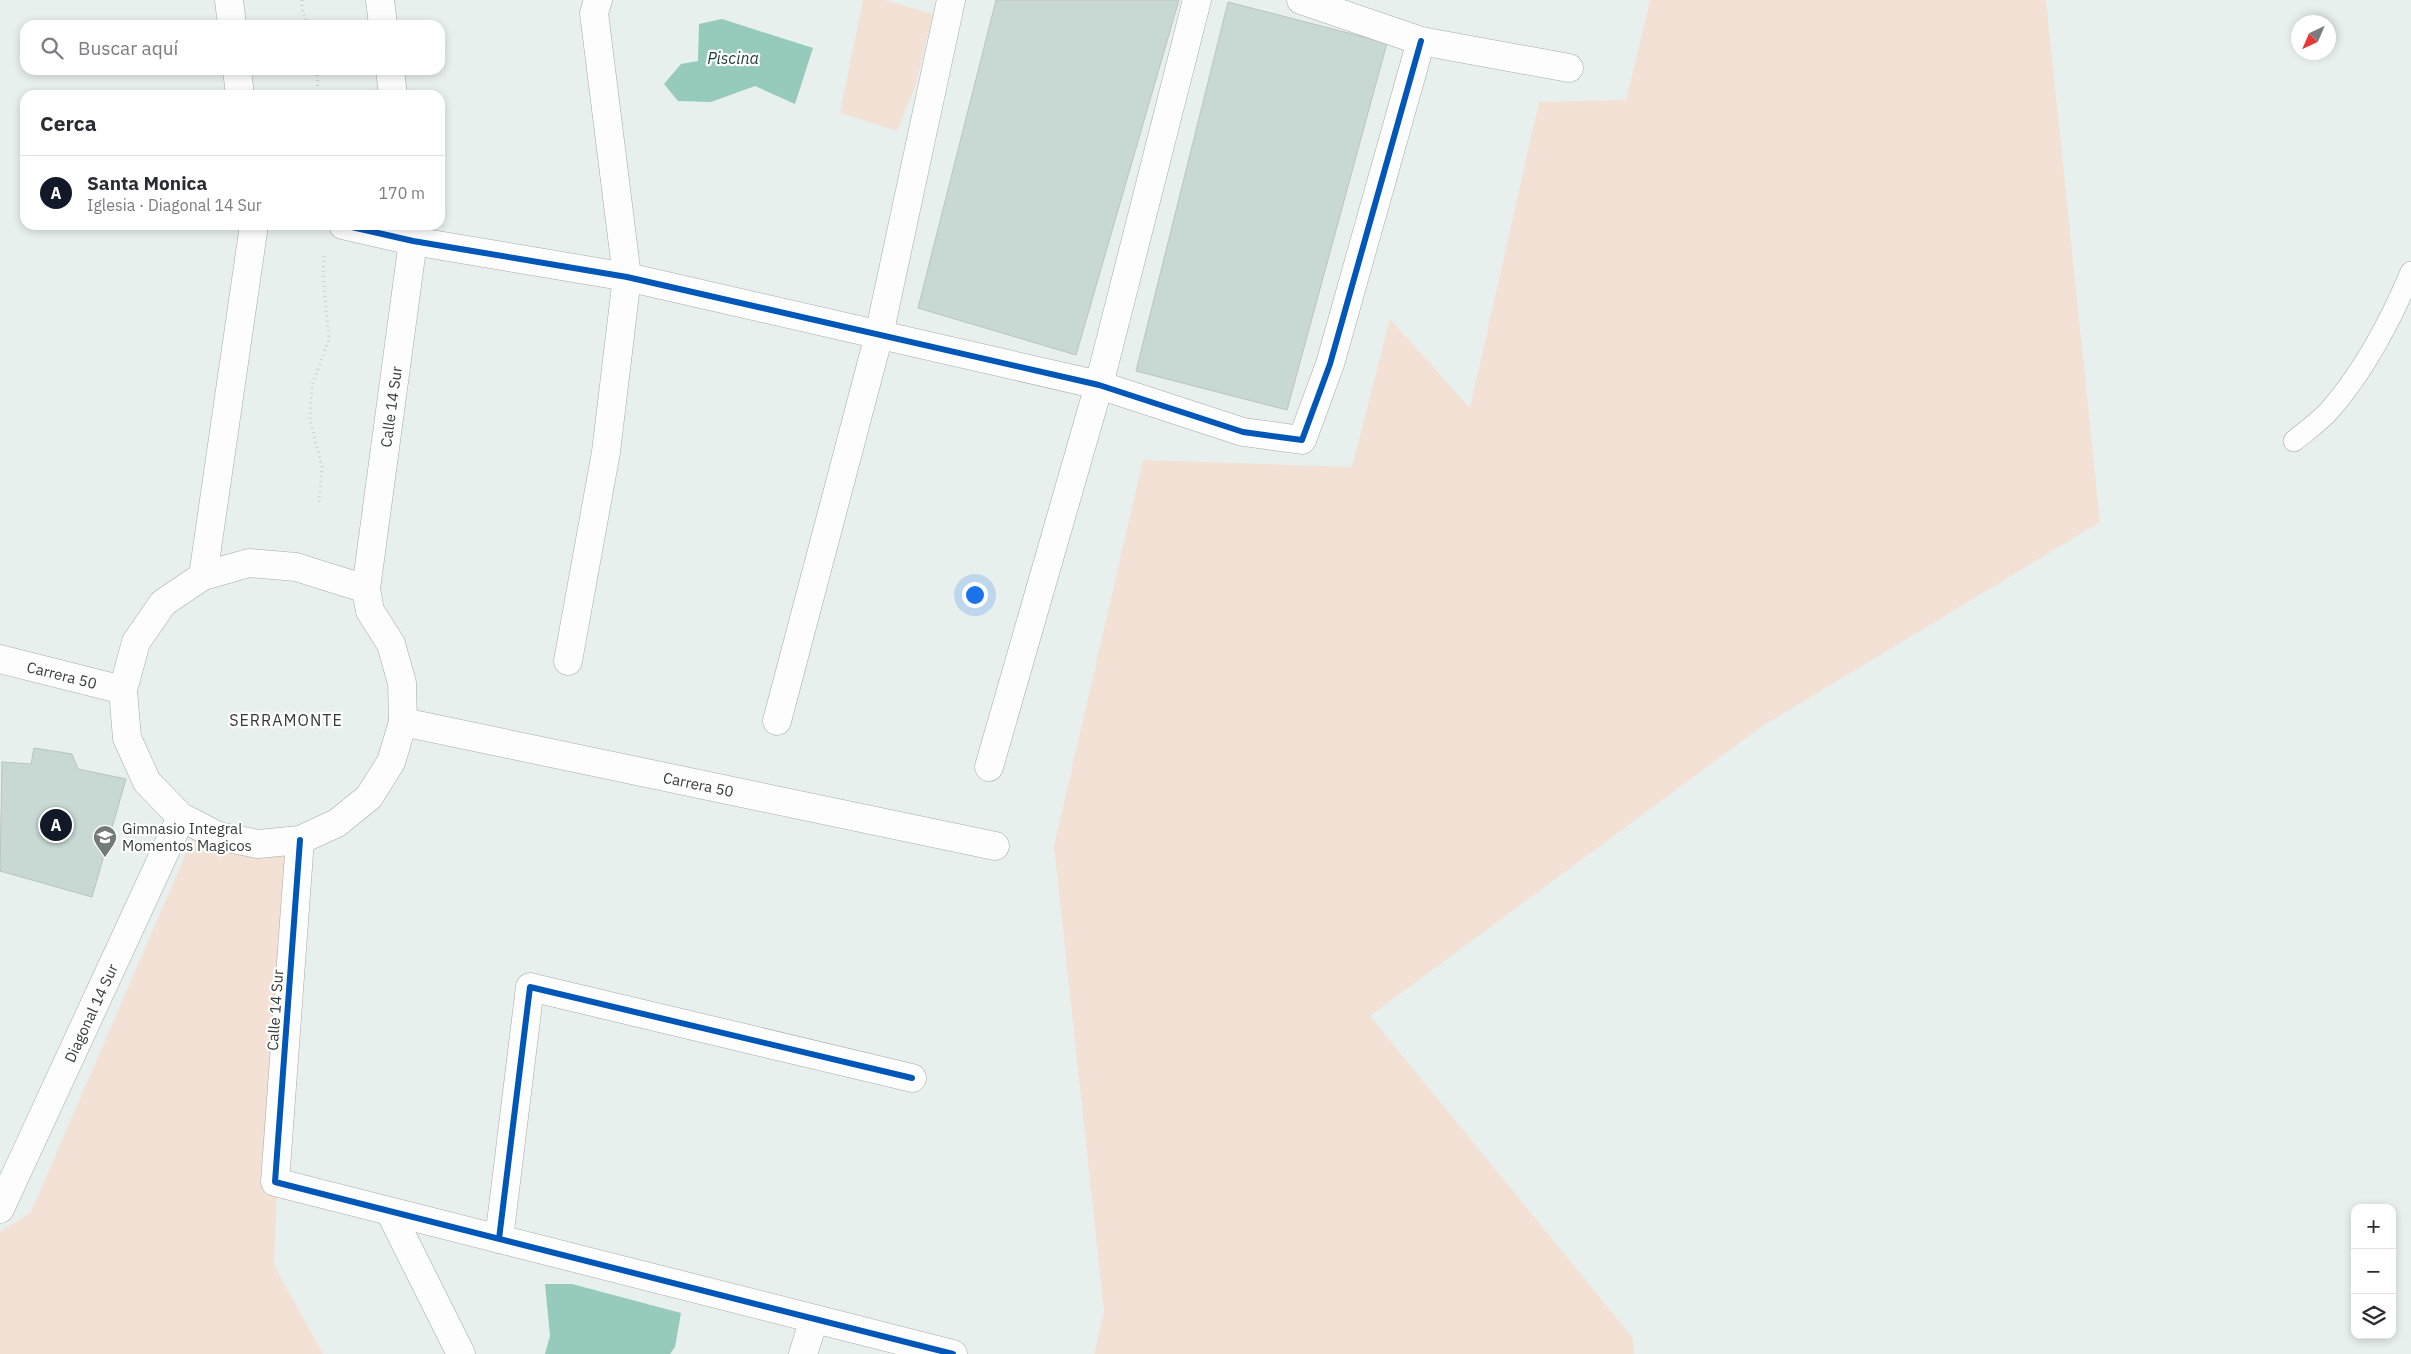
<!DOCTYPE html>
<html lang="es">
<head>
<meta charset="utf-8">
<style>
	:root { --surface:#fff; --page:#f7f7f7; --text:#2b2b33; --muted:#7c7c81; --line:#e1e1e2; --accent:#111827 }
	body { margin:0; font-family:"IBM Plex Sans",sans-serif; background:var(--page); color:var(--text) }
	.controls { position:absolute; right:15px; bottom:15px; display:grid; overflow:hidden; border-radius:10px; box-shadow:0 2px 8px #0003 }
	.controls button { width:45px; height:45px; display:grid; place-items:center; padding:0; border:0; border-bottom:1px solid var(--line); background:var(--surface); color:var(--text); font:25px sans-serif }
	.compass { position:absolute; left:2291px; top:15px; width:45px; height:45px; border-radius:50%; background:var(--surface); box-shadow:0 2px 8px #0003; rotate:224deg }
	.you { position:absolute; left:974px; top:594px; width:18px; height:18px; margin:-12px; border:4px solid #fff; border-radius:50%; background:#1a73e8; box-shadow:0 0 0 8px #1a73e833 }
	.badge { display:grid; place-items:center; width:32px; height:32px; border-radius:50%; background:var(--accent); color:#fff; font-size:16px; font-weight:700 }
	.pin { position:absolute; translate:-50% -50%; border:2px solid #fff; box-shadow:0 1px 5px #0006 }
	.list { margin:0; padding:0; list-style:none }
	h2 { display:flex; justify-content:space-between; align-items:center; height:65px; margin:0; padding:0 20px; font-size:21px }
	h2 small { font-size:16px; font-weight:400; color:var(--muted) }
	.list li { display:grid; grid-template-columns:32px 1fr auto; gap:15px; align-items:center; box-sizing:border-box; height:75px; padding:0 20px; border-top:1px solid var(--line) }
	.list b { display:block; font-size:19px; white-space:nowrap }
	.list p { margin:0; font-size:16px; white-space:nowrap; color:var(--muted) }
	.list em { font-size:16px; font-style:normal; color:var(--muted) }
	.icon { flex:none; width:28px; height:28px; fill:none; stroke:currentColor; stroke-width:2; stroke-linecap:round; stroke-linejoin:round }
	.map { position:relative; flex:none; width:2411px; height:1354px; overflow:hidden }
	.search { position:absolute; background:var(--surface); box-shadow:0 2px 8px #0003; left:20px; top:20px; width:425px; height:55px; display:flex; align-items:center; gap:12px; box-sizing:border-box; padding:0 18px; border-radius:15px; color:var(--muted); font-size:19px }
	.panel { position:absolute; background:var(--surface); box-shadow:0 2px 8px #0003; left:20px; top:90px; width:425px; height:140px; border-radius:15px }
	.map>svg:first-child { display:block }
	.green { fill:#f2e1d4 }
	.water { fill:#95cabc }
	.building { fill:#c8d9d4; stroke:#bbc2c0 }
	.lines { fill:none; stroke-linecap:round; stroke-linejoin:round }
	.lane-casing { stroke:#a4aaa9; stroke-width:22 }
	.street-casing { stroke:#a4aaa9; stroke-width:29 }
	.path { stroke:#cbcecc; stroke-width:3; stroke-dasharray:1 4; stroke-linecap:butt }
	.lane { stroke:#fcfdfc; stroke-width:21 }
	.street { stroke:#fcfdfc; stroke-width:28 }
	.cycleway-casing { stroke:#fff; stroke-width:9 }
	.cycleway { stroke:#0057b8; stroke-width:6 }
	.labels { text-anchor:middle; dominant-baseline:central; stroke-width:4.5; stroke-linejoin:round; paint-order:stroke }
	.street-label { font-size:15px; fill:#353b39; stroke:#fff }
	.poi-label { font-size:15px; fill:#353b39; stroke:#fff; text-anchor:start }
	.water-label { font-size:16px; font-style:italic; fill:#183a32; stroke:#fff }
	.neighbourhood-label { font-size:16px; letter-spacing:1px; fill:#353b39; stroke:#fff }
</style>
</head>
<body>
<div class="map">
<svg width="2411" height="1354" viewBox="0 0 2411 1354">
	<rect width="100%" height="100%" fill="#e8f0ee"/>
	<path class="green" d="M863,0H885L933,14L916,84L897,131L840,113Z
		M1650,0H2046L2100,522L1761,727L1370,1016L1633,1338L1634,1354H1094L1104,1311L1054,846L1143,460L1352,467L1390,319L1470,408L1539,102L1626,100Z
		M193,837L289,854L274,1265L323,1354H0V1232L31,1212Z"/>
	<path class="water" d="M722,19L813,48L795,104L755,86L711,102L678,101L664,84L681,64L698,61L699,24Z
		M545,1284H572L681,1313L675,1347L670,1354H545L550,1336Z"/>
	<path class="building" d="M996,0H1179L1076,355L918,308Z
		M1228,2L1387,43L1287,410L1136,371Z
		M34,748L72,754L78,769L126,779L92,897L0,871L2,762L31,764Z"/>
	<g class="lines">
		<g class="lane-casing">
			<path id="lane" d="M2294,441C2306,431 2319,422 2329,411C2365,370 2390,322 2411,272"/>
		</g>
		<g class="street-casing">
			<g id="street">
				<path d="M229,0L232,25"/>
				<path d="M380,0L383,25"/>
				<path d="M1301,0L1421,41L1569,68"/>
				<path d="M237,70L240,95"/>
				<path d="M390,70L393,95"/>
				<path d="M343,225L413,241L627,277L1099,385L1243,432L1302,440L1330,364L1421,41"/>
				<path d="M249,563L296,567L366,589L370,611L391,644L402,683L403,722L391,762L369,797L337,823L300,840L258,844L218,836L181,817L147,782L127,738L123,690L136,642L163,603L203,576Z"/>
				<path d="M203,576L254,225"/>
				<path id="s1" d="M366,589L413,241L411,225"/>
				<path id="s2" d="M0,659L123,690"/>
				<path d="M568,661L606,452L627,277L594,13L598,0"/>
				<path d="M777,721L879,335L951,0"/>
				<path id="s3" d="M403,722L995,846"/>
				<path d="M989,767L1099,385L1197,0"/>
				<path d="M300,840L275,1182L953,1354"/>
				<path id="s4" d="M0,1209L181,817"/>
				<path d="M390,1212L461,1354"/>
				<path d="M499,1239L530,987L912,1078"/>
				<path d="M803,1354L814,1319"/>
			</g>
		</g>
		<path class="path" d="M302,0V9L308,25
			M317,70L318,95
			M319,502L322,467L310,419L312,386L329,339L323,274L324,252"/>
		<use href="#lane" class="lane"/>
		<use href="#street" class="street"/>
		<g class="cycleway-casing">
			<path id="cycleway" d="M343,225L413,241L627,277L1099,385L1243,432L1302,440L1330,364L1421,41
				M300,840L275,1182L953,1354
				M499,1239L530,987L912,1078"/>
		</g>
		<use href="#cycleway" class="cycleway"/>
	</g>
	<defs>
		<g id="school-pin" transform="scale(1.25)"><path d="M0 17L-7.5 6A9.5 9.5 0 1 1 7.5 6Z" fill="#747a78" stroke="#fff"/><path d="M0-5L7-2L0 1L-7-2ZM-4 1L0 2.5L4 1V4Q0 6-4 4Z" fill="#fff"/></g>
	</defs>
	<g fill-rule="evenodd">
		<use href="#school-pin" x="105" y="837"/>
	</g>
	<g class="labels">
		<g class="street-label">
			<text stroke="none"><textPath href="#s1" startOffset="184">Calle 14 Sur</textPath></text>
			<text stroke="none"><textPath href="#s2" startOffset="64">Carrera 50</textPath></text>
			<text stroke="none"><textPath href="#s3" startOffset="302">Carrera 50</textPath></text>
			<text transform="translate(275 1010) rotate(-86)">Calle 14 Sur</text>
			<text stroke="none"><textPath href="#s4" startOffset="216">Diagonal 14 Sur</textPath></text>
		</g>
		<g class="poi-label">
			<text x="122" y="828">Gimnasio Integral<tspan x="122" dy="17">Momentos Magicos</tspan></text>
		</g>
		<g class="water-label">
			<text x="733" y="58">Piscina</text>
		</g>
		<g class="neighbourhood-label">
			<text x="286" y="720">SERRAMONTE</text>
		</g>
	</g>
</svg>
<div class="controls">
<button>+</button>
<button>−</button>
<button><svg class="icon" aria-label="layers" viewBox="0 0 24 24"><path d="M12 4l9 5-9 5-9-5zM3 14l9 5 9-5"/></svg></button>
</div>
<svg class="compass" viewBox="-18 -18 36 36"><path d="M0-13l5 13h-10z" fill="#e53935"/><path d="M0 13l5-13h-10z" fill="#7c7c81"/></svg>
<div class="you"></div>
<div class="pin badge" style="left:56px;top:825px">A</div>
<div class="search"><svg class="icon" aria-label="search" viewBox="0 0 24 24"><circle cx="10" cy="10" r="6"/><path d="M15 15l6 6"/></svg>Buscar aquí</div>
<section class="panel">
<h2>Cerca<small></small></h2>
<ul class="list">
<li><span class="badge">A</span><div><b>Santa Monica</b><p>Iglesia · Diagonal 14 Sur</p></div><em>170 m</em></li>
</ul>
</section>
</div>
</body>
</html>
